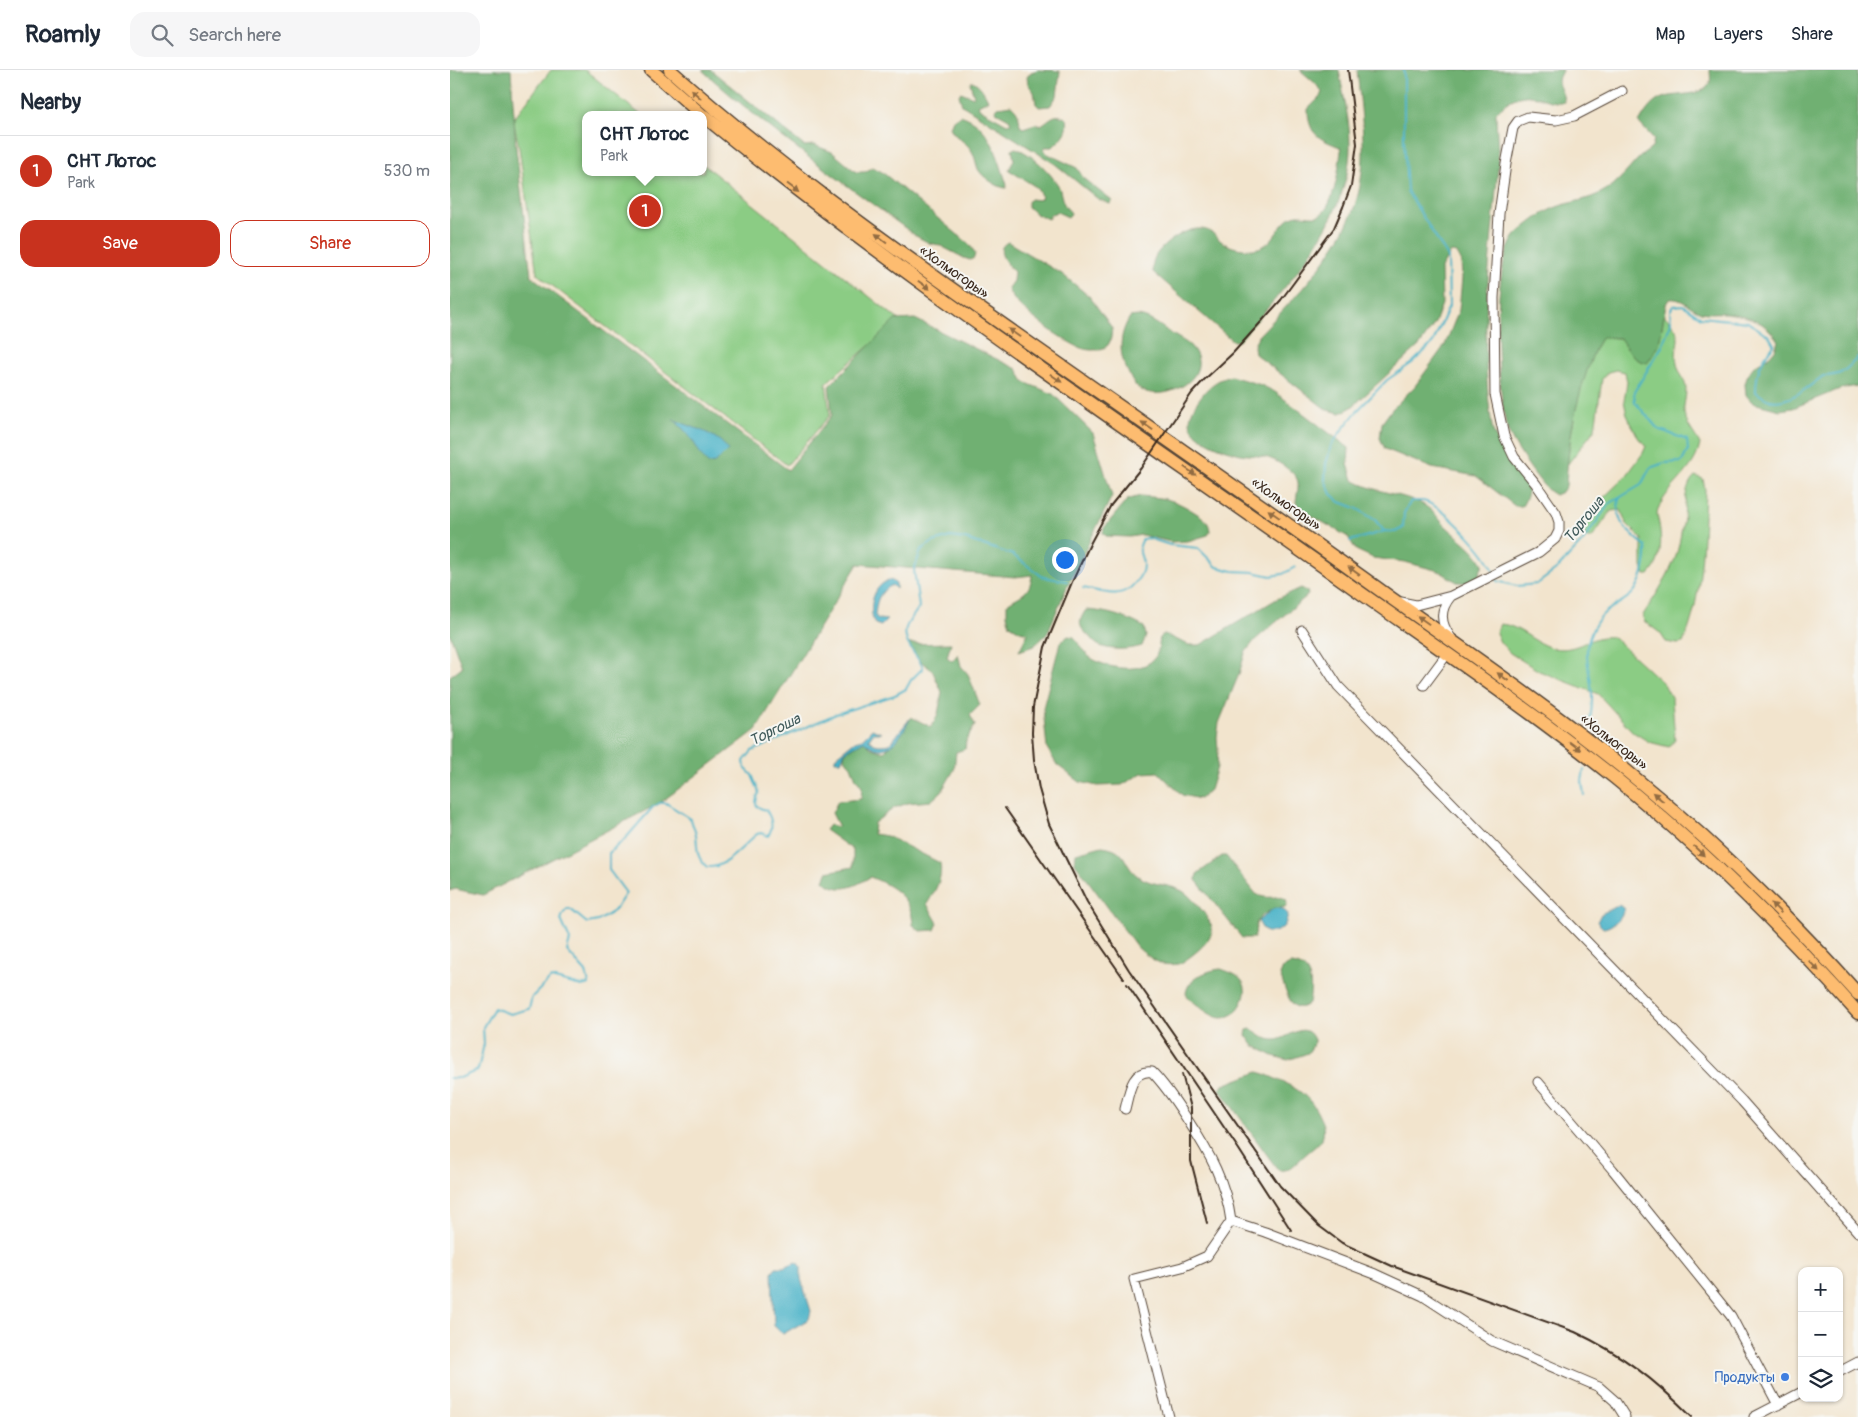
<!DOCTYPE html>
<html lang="en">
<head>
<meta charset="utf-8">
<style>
	:root { --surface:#fff; --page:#f6f6f7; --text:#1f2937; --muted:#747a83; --line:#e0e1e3; --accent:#c8321e }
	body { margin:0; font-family:Pangolin,sans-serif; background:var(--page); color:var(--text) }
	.controls { position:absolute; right:15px; bottom:15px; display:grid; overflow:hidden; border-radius:10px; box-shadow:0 1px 4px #0004 }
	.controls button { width:45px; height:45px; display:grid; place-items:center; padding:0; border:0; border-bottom:1px solid var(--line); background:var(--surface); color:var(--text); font:25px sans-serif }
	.you { position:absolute; left:614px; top:489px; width:18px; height:18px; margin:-12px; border:4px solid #fff; border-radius:50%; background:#1a73e8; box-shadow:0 0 0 8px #1a73e833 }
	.badge { display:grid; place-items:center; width:32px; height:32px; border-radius:50%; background:var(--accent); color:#fff; font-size:16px; font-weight:700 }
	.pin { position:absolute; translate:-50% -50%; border:2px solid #fff; box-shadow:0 1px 5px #0006 }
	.popup { position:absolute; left:132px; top:41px; width:125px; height:65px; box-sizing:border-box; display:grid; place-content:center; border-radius:10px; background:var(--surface); filter:drop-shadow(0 1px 4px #0005); font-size:16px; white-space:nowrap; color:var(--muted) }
	.popup b { font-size:19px; color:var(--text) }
	.popup::after { content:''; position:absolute; left:50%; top:100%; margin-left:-10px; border:10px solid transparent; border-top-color:var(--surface) }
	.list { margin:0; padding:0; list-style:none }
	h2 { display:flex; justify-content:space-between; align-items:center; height:65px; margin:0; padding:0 20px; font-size:21px }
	h2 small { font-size:16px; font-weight:400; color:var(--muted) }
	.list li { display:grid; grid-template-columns:32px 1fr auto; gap:15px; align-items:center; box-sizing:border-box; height:70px; padding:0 20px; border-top:1px solid var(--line) }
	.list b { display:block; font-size:19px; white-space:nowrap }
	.list p { margin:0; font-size:16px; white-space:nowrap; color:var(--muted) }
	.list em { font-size:16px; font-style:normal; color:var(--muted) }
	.actions { display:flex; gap:10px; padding:15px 20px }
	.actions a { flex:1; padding:11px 0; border:1px solid var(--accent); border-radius:15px; text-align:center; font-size:18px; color:var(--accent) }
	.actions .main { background:var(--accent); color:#fff }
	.icon { flex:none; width:28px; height:28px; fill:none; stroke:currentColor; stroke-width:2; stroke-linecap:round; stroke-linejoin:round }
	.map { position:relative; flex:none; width:1408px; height:1347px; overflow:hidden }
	header { display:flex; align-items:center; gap:30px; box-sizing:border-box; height:70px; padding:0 25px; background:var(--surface); border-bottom:1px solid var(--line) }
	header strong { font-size:24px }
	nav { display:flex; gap:28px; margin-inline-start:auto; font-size:18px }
	.search { width:350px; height:45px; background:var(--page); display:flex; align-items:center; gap:12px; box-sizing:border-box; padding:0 18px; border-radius:15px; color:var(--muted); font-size:19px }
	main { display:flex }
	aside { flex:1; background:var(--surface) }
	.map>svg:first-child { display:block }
	.green { fill:#8bcc84; stroke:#637b51 }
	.forest { fill:#70b072; stroke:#566d48 }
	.water { fill:#49b2c8; stroke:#426e73 }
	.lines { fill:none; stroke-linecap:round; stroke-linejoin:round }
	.stream { stroke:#49b2c8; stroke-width:2 }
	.minor-casing { stroke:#564638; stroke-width:11 }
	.highway-casing { stroke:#564638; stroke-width:15 }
	.minor { stroke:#fff; stroke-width:9 }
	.highway { stroke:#fdbc70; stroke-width:12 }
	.rail { stroke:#3b2a1e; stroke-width:2 }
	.oneway { fill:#926c43 }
	.shop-dot { fill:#3f7fe0; stroke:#f6f6f2; stroke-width:2 }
	.labels { text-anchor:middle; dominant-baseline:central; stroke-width:4; stroke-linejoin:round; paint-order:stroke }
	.street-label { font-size:14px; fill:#3b2a1e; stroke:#f6f6f2 }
	.shop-label { font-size:14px; fill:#366cbe; stroke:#f6f6f2; text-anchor:end }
	.water-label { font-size:15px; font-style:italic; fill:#405a5a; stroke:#f6f6f2 }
</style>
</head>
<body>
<header>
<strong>Roamly</strong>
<div class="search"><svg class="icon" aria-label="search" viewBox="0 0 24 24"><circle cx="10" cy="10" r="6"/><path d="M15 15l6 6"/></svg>Search here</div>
<nav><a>Map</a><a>Layers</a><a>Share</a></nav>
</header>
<main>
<aside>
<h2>Nearby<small></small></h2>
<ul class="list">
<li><span class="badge">1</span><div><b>СНТ Лотос</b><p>Park</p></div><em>530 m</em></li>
</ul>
<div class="actions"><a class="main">Save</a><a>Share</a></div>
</aside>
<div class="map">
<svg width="1408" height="1347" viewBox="0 0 1408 1347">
	<rect width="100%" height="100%" fill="#f6f6f2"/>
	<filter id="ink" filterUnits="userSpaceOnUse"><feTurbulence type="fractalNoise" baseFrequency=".02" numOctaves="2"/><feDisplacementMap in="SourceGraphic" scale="10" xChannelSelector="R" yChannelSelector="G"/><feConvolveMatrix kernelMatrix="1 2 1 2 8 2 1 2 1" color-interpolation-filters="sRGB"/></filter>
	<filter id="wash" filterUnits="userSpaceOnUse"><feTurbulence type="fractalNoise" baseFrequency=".0096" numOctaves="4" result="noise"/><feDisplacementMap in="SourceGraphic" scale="20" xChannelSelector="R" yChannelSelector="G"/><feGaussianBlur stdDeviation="1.12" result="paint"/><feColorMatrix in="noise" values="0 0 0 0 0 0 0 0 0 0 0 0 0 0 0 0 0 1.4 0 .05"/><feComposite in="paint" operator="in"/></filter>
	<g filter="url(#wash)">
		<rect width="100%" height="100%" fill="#f2e4cd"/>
		<path class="green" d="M101,0H135L191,45H136V102H254V95L449,250L376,313L380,345L337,395L87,204L69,78L63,49Z
			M1214,245C1238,269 1223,269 1227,294C1229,304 1236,310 1236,320C1236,328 1233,336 1234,343C1236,355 1245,364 1250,374C1245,402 1219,414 1208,439C1206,444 1208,448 1209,454C1212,471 1212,492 1199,505H1195L1192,497V469L1176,453L1171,440L1161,441L1142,468H1137L1131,460L1134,450L1145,436L1177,405L1193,383L1196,376L1194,373L1189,369L1177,345L1174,331L1177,312L1175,302L1166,300L1158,302L1152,309L1145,359L1117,395C1121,361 1126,330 1137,299C1141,287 1145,277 1152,267L1170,268L1209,274Z
			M1245,406L1253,409L1255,420C1253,468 1253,529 1233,573L1227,574L1216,572L1210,563L1194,551L1193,545C1204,528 1216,510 1224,491C1229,480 1230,466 1233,453C1236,439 1233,416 1245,406Z
			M1050,554C1070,555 1084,574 1103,578C1129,583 1139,564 1163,567L1214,614L1222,629L1225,670L1219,677L1199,672L1183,662L1148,624L1089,601L1060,583L1050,572L1046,563Z"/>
		<path class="forest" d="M0,0H61L66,78L81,206L338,400L382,345L379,316L445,250L465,249L567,299L574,312L603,324L643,363L662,426L617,517L597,564L584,576L569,581L578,563L570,561L560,555L557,545V534C571,524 580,525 582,505L565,507L408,494L306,660L210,733L33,825L5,819L0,821V606L12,597L0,564Z
			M252,0H261L354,76L364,75L382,82L406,102H415L423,97L432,102L519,174L525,183L524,188L520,190L514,188L489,175L479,173L466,166C393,112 319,61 252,0Z
			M588,0L610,1L607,26L600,36L589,37L586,34L584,22L578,14L577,7L581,2Z
			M850,0H889C893,25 900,50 900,76C900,150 834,219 789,271H783L703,202C701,191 706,183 714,176C725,166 744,154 759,161C764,163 767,168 771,171C780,178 793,180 804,179C822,177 826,160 837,150C847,141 855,147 866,146C884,144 889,95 891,81L890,77C869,69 858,64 858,39L870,27L872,22L865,13Z
			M907,0H1113C1102,15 1113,16 1114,32C1100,33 1094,28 1082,26C1067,24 1054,33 1046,43C1046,61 1049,79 1048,97C1041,182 1028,270 1042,356C1046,379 1075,399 1078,418C1079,424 1075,431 1072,436H1065L1026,406L982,398L935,379L930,368L932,353L942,339L965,316L995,275L1009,240L1012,208L1011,191L1007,183L1001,182L991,198L992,234L985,253L970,275L902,337L891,343L877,340L805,284L804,276L808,266C845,228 895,177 908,125C918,85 911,40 907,0Z
			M1260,0H1408V316L1390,319L1343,338L1330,340L1303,333L1296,325L1295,314L1298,304L1304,296L1320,286L1325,280L1328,271C1316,251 1297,245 1275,243C1267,242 1259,244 1251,242C1240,238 1232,227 1219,229L1216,234L1209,274L1197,293C1183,291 1177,279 1170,268L1152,267C1145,277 1142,287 1138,298C1124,337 1118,375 1116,416L1112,422L1105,425C1102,423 1098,421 1096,418C1086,408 1060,370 1057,358C1047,319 1039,193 1067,164C1077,155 1092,143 1104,138C1121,131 1138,131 1154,121C1168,113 1177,101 1187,90C1191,85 1197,82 1202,78L1204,69L1189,53C1194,44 1200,34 1210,29C1223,22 1256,28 1260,12C1261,9 1260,4 1260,0Z
			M522,11C530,14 534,22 538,30L528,35L530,39L557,54L561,53L559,49L546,42V39L548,37L561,35C569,42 569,46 570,56L573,58L585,54L591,55C601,49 605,41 617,49C620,63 611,68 603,77H595L594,79L596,83L627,98L634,109L662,131L660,134L648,129L605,94L512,35L509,25L511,22L523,27L524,26L520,13Z
			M510,45C541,54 548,88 557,115L556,118C548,118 531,106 528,99C525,91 525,84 519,77C513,70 504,67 500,57L503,50Z
			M566,78C582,84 599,101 608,115C611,121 611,128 614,134C615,137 619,140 621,143L620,145L618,147L607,142L601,144L598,149L586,144L578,137V132L580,129L589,130L592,127L586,117L559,100L564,90L562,79Z
			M558,172L612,204L640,227L662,258C661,264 662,271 657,276C650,281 639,281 631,278C615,272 560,235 558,218L563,211L564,202C557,194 543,179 558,172Z
			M688,246C701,248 710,256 722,264C728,268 739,273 743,279C766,310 706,338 685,315C681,311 679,303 676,298C668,281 670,263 680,247Z
			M781,306L811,315L825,322L899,378L898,394L903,410C922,421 946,423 966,431C976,435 984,442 990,450C1004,466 1023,475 1033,494L1027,510L1020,513L1007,512L989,501L955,492L923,488L906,480L898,467L852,440L846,433C846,424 851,415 846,407C841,400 829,392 821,389C812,385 801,386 791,384C778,381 767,377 755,370C732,357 739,342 753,324C761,314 769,309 781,306Z
			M690,426C716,428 724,429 746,443C754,448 759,451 760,461L758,465L738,471L721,472L692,465L679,467L656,466L653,463L654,458L677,430Z
			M851,518L857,521L858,525L805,570L795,583L789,604L769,653L767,667L768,680L767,697L760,720L750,729L732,725L708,702L692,703L672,715L647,716L630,712L607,695L597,678L593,638L610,573L618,566L624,567C629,574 634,583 641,588C657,599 694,605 706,586C709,581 709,572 710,567L714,564L739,575H750L825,530Z
			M636,540C657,541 676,547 694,557L696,566L692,576C679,580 660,581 648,575C645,573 641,569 639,566C628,557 628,551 636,540Z
			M501,573L497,587L502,591L508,584L511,596L518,604L530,635L520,645L525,655L516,671L515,679L506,682L504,700L492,721L481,731L458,733L444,738L424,753L423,764L437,766L490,793C493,809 485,821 477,834L488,853L485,860L470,861L463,855C462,828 443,816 420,807C404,817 389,824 374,811L377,802L403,797V780L375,760L379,755L389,757L382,743L388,731L411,729L412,717L406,709L401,696L394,688L395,682L414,671L421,678L434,682L445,671L461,647L481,657L488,644L492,622L482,600L470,591L458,574Z
			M652,776C679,779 672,795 688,806C703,817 725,813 738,825C746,833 761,848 762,860C762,871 741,887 731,893C727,895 717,895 713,894C703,891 695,884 687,877L625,793L626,783Z
			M772,786H776L806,824C818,831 826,824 836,829L837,834L835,837C825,838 807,844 806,856C805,861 806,863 804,868H792L746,810L747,804Z
			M840,894C863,895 862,915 859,933C841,949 835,917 830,905L833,898Z
			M771,899C779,902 787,904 792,911C802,923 787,949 771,948C762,948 741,931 736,924C737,908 758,900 771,899Z
			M801,959C808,962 816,971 826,970C840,968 856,948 865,972L858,983L838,990L823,986L803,975L796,965L797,960Z
			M808,1002L815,1004C840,1016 858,1020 870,1048C874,1055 875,1063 871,1070C867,1076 859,1081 854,1086C846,1093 840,1102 828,1100L770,1020L773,1015Z"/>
		<path class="water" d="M223,349C240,357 268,363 278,380L265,393L259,394C253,389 251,385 247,378C241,367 232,357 223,349Z
			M441,510L446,514V519L442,515C428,524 427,529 425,545L428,549L437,550L431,556L425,554C417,539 423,513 441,510Z
			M461,647C451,668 436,692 414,671L395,682L391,691H385V687L405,671L412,669L422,659L431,663H423L419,669C424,677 432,675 440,674Z
			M1169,835L1174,839C1173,847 1161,858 1153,858L1147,852L1151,844Z
			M824,838L833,839L838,844C836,854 834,860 823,862C820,862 818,863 815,861C812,859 810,854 808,851Z
			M346,1192L349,1193L351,1197V1209L361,1241L359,1249L333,1264L324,1256L322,1202L326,1197H334Z"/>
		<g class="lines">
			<path class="stream" d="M934,461L925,450L906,438L890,432L881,424L875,410L876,394L881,376L892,360L908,340L937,310L962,293L983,273L999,236L998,187L957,121L954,69V0
				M900,471L935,461L945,462L953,458L954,443L961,431C965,431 969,431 973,431C994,436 1037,482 1044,502
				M1045,506L1047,511L1067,516L1087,514L1106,500L1133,471L1159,434L1191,415L1200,398L1214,393L1232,392L1238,380L1237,370L1208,359L1185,332L1184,322L1211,278L1221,253L1220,241L1223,236L1233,235L1251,247L1298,252L1319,266L1324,275C1311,290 1306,302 1306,322C1310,325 1316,329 1320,330C1338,335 1360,316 1373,306C1392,306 1395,301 1408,287
				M633,518C651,521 671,531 685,513C689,508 693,503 693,495C693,484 685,483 693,469L698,468L720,475L748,478L767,497L783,501L803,502L821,506L833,504L845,497
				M1140,650C1142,639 1143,627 1141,615C1139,597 1133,581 1141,563C1153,536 1164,540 1182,524C1192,514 1197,491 1196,477C1178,459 1165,457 1169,428
				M1134,725L1132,711L1134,700
				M0,1008H10L28,1000L34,974L33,957L44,938L60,944L79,939L82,927L101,908L131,916L139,914L136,902L117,881L120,870L111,850L113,844L117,839H120L137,853L148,851L164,841L176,823L159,800V783L176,768L203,737L210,733H216L241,749C242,754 245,760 246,765C248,779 245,786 257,797C276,799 293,775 307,764L311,763L318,766C324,757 322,749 316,740C303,737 305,733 309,722L302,705L295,698L294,691L302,681L386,644L445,625L456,619L461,610L473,598C468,585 452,574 456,558C458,551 466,543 469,537L464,500L471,480L483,472L500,467L515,469L563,485L593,507L617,511"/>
		</g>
	</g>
	<g filter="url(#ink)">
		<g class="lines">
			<g class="minor-casing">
				<path id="minor" d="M1001,526C989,540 990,553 1001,568
					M951,532L966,535L1001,526L1089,482L1105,469L1109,461V452L1106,443L1086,414L1064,387L1054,366L1045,324L1044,228L1049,144L1056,94L1063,58L1068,51L1078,47L1106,50L1124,46L1172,21
					M852,560L888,616L1292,1031L1408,1162
					M974,615L997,584
					M1088,1012L1163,1100L1281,1246L1328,1335
					M675,1039C679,1024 681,999 702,1002C717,1017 728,1035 739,1052C760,1084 776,1113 781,1151L757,1186L732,1197L684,1209L719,1347
					M781,1151L815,1162L925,1204L973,1226L1042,1271L1149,1317L1165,1331L1175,1347
					M1389,1302L1408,1292
					M1304,1347L1352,1322"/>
			</g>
			<g class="highway-casing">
				<path id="highway" d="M201,0L252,45
					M220,0C316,86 421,162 526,236C664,333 804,429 941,528C1019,583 1098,638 1173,698C1257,766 1336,843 1408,924
					M254,46C465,218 693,368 915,526C999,585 1084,643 1165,708C1252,778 1333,859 1408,943"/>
			</g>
			<use href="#minor" class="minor"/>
			<use href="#highway" class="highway"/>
			<path class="rail" d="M898,0L907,74L901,116L893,137L884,158L831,230L783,283L754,310L742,323L691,398L661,435L641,472L622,512L595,577L583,637L582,663L584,690L589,719L599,754L637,832L679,900L830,1116L869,1156L892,1173L942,1196L1125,1262C1172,1284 1205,1310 1242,1347
				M555,738L674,909
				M677,914L788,1078L841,1160
				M732,1004L741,1038V1091L757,1153"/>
		</g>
		<defs><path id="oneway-solid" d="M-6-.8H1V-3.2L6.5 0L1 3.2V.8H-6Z" transform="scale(1.25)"/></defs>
		<g class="oneway">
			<use href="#oneway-solid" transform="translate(246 24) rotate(-138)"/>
			<use href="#oneway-solid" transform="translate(343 118) rotate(37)"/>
			<use href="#oneway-solid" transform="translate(431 168) rotate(-143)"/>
			<use href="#oneway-solid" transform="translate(474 215) rotate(35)"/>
			<use href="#oneway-solid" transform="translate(564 263) rotate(-145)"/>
			<use href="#oneway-solid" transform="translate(606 308) rotate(35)"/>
			<use href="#oneway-solid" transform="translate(697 356) rotate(-145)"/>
			<use href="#oneway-solid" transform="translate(740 401) rotate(35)"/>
			<use href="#oneway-solid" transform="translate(824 444) rotate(-145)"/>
			<use href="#oneway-solid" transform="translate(904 501) rotate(-144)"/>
			<use href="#oneway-solid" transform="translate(973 550) rotate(-145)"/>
			<use href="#oneway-solid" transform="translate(1053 607) rotate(-144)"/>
			<use href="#oneway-solid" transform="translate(1125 676) rotate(37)"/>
			<use href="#oneway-solid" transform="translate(1208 727) rotate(-140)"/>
			<use href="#oneway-solid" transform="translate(1249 781) rotate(43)"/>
			<use href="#oneway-solid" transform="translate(1326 838) rotate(-135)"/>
			<use href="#oneway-solid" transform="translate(1364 896) rotate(46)"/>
		</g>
	</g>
	<circle class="shop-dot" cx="1335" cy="1307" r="5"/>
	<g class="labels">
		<g class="street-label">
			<text transform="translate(504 202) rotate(35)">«Холмогоры»</text>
			<text transform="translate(836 434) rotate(35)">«Холмогоры»</text>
			<text transform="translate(1164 672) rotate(38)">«Холмогоры»</text>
		</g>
		<g class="shop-label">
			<text x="1325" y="1307">Продукты</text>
		</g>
		<g class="water-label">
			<text transform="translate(1134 450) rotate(-51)">Торгоша</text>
			<text transform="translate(325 660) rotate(-26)">Торгоша</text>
		</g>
	</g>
</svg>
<div class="controls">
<button>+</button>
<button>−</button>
<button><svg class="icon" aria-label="layers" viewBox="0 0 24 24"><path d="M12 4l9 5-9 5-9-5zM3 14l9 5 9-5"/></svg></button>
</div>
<div class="you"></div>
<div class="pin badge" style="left:195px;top:141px">1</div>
<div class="popup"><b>СНТ Лотос</b>Park</div>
</div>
</main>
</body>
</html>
